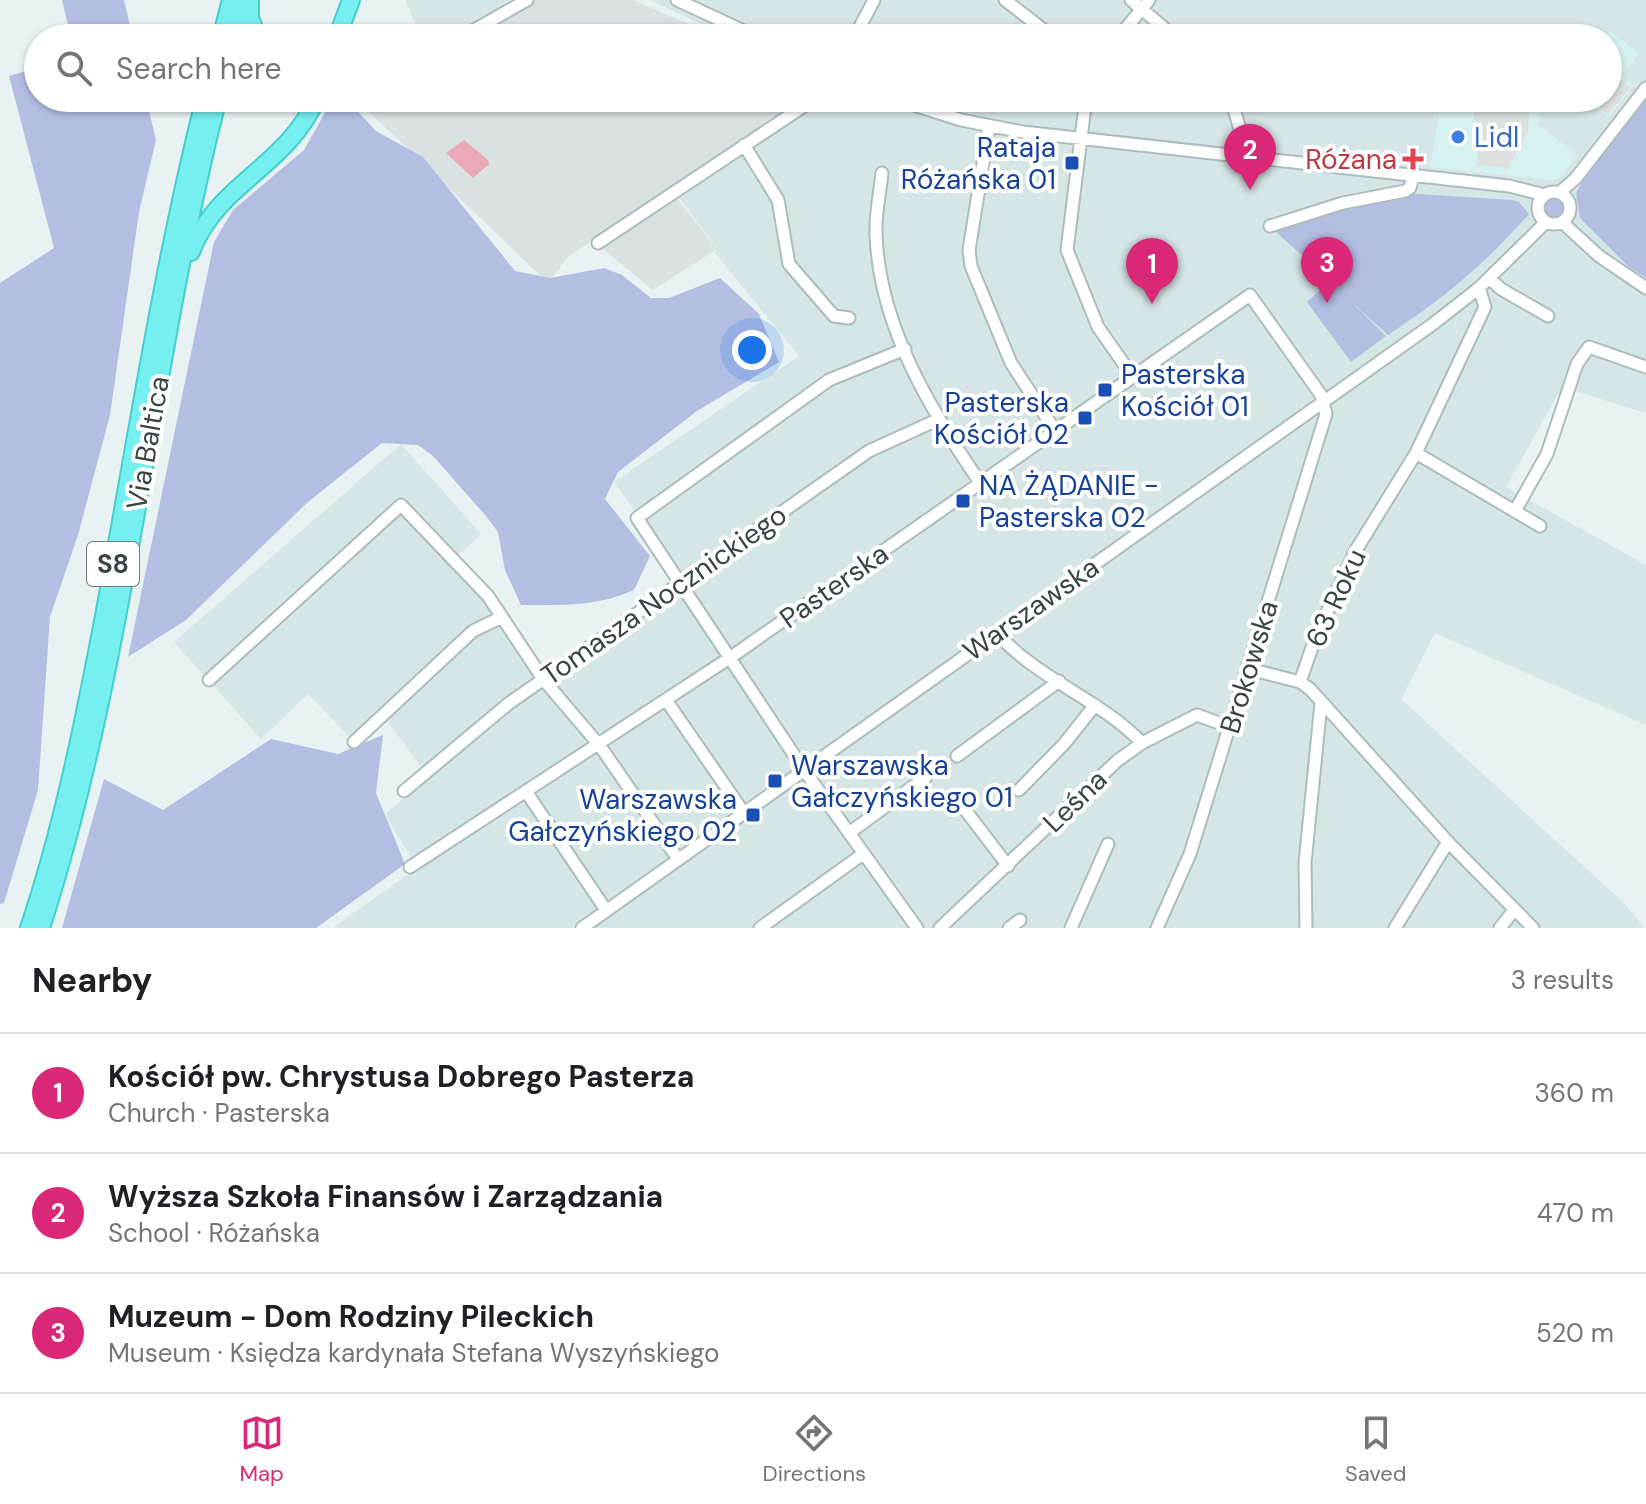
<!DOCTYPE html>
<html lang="en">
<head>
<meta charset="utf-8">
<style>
	:root { --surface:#fff; --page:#f2f2f2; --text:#202124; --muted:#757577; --line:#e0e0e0; --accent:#db2777 }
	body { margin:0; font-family:"DM Sans",sans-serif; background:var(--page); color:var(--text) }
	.you { position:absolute; left:752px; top:350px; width:28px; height:28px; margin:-20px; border:6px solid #fff; border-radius:50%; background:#1a73e8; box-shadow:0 0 0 12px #1a73e833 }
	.badge { display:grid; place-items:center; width:52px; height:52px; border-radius:50%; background:var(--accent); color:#fff; font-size:26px; font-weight:700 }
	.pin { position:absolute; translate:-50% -66px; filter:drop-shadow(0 2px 4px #0008) }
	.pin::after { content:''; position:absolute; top:42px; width:28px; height:24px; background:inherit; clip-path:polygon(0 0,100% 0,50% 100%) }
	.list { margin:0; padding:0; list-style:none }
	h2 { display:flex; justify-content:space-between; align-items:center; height:104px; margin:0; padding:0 32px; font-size:34px }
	h2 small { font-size:26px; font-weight:400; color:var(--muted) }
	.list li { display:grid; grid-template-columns:52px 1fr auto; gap:24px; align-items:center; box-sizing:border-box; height:120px; padding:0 32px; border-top:2px solid var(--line) }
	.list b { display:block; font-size:30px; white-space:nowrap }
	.list p { margin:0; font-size:26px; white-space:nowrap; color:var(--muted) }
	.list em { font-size:26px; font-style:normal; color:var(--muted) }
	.icon { flex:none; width:44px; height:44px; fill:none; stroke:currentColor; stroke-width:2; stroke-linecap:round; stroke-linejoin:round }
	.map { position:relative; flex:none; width:1646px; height:928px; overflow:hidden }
	.search { position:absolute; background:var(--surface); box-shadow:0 2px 6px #0004; left:24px; right:24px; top:24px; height:88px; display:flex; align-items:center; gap:20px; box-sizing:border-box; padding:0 28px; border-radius:44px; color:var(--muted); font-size:30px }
	.sheet { height:464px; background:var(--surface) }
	nav { display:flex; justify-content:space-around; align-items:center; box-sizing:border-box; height:112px; border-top:2px solid var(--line); background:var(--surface); font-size:22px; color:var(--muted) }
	nav a { display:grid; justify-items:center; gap:4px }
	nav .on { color:var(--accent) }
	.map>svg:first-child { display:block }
	.residential { fill:#d6e5e6 }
	.commercial { fill:#d5f2f0 }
	.industrial { fill:#d9e2e1 }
	.green { fill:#b4bee3 }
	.parking { fill:#dce1e0 }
	.water { fill:#e9a9b9 }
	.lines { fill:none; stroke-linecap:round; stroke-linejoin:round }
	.minor-casing { stroke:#abbdbd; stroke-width:15 }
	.highway-casing { stroke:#45cfcb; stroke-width:20 }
	.minor { stroke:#fff; stroke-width:11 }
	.highway { stroke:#75eff0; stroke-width:16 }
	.shop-dot { fill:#3f7fe0; stroke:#fff; stroke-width:3 }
	.health-dot { fill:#e0444e; stroke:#fff; stroke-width:3 }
	.transit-dot { fill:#1a4fb4; stroke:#fff; stroke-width:3 }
	.labels { text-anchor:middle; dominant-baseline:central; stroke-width:8; stroke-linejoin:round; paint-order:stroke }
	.shield { fill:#fff; stroke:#737d7c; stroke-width:2 }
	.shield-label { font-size:26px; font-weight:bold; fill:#374544 }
	.shop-label { font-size:28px; fill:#366cbe; stroke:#fff; text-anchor:start }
	.transit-label { font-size:28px; fill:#164399; stroke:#fff; text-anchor:end }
	.health-label { font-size:28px; fill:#be3a42; stroke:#fff; text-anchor:end }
	.street-label { font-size:28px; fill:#374544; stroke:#fff }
</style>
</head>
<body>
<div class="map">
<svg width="1646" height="928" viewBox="0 0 1646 928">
	<rect width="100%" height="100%" fill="#e8f2f2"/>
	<path class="residential" d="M405,0H534L468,38H397L417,27Z
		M650,0H1646V413L1562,387L1506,487L1646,565V725L1435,633L1401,699L1626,905L1644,928H332L417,868L385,814L429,777L379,710L349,737L308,694L261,739L174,642L401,444L481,534L451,562L497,614L540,687L688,587L614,482L799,356L715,253L717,248L671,187L808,98H1608V38H731Z"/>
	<path class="commercial" d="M1610,31L1639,54L1622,76L1634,85L1609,117L1584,98H1608V38H1605Z
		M1442,98H1511L1540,117L1536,123L1578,155L1559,179L1551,180L1430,167Z"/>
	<path class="industrial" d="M535,0H633L721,38H469Z
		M363,98H808L569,256L548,283L358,101Z
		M676,197L717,249L653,290L603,249Z"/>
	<path class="green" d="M62,0H124L133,38H71Z
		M38,68V98H146L156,140L139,212L110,415L78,535L50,617L38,790L4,903L0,904V283L54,248L9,76Z
		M1646,93V278L1629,267L1580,218L1576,193L1585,176Z
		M331,102L350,103L376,131L423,157L515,271L550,278L604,268L622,275L651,298H669L720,278L759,314L779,362L697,411L618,472L605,499L650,556L634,590C597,607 560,605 521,605L505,570L498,532L486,516L433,456L418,445L382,443L308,502L186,620L128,657L214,242L233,210L304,150Z
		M1418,194L1513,200L1519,202L1529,214C1483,266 1445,297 1388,335L1347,298L1386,336L1351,362L1307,302L1330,281L1274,230L1352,205Z
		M1545 208a9 9 0 1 1 18 0a9 9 0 1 1-18 0Z
		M383,735L376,793L405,864L316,928H62L104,779L163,810L271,739L338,754Z"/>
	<path class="parking" d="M1616,76L1631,87L1608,115L1588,98H1608V86Z
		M1476,98H1507L1524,108L1523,112H1529L1528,132L1506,171L1502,167L1476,165L1481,123L1473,120Z"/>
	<path class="water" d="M464,140L488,160L489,164L473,178L446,153Z"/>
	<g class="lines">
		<g class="minor-casing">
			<path id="minor" d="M677,0L759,38
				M1005,0L1054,38
				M1131,0L1176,38
				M460,38L527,0
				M854,38L874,0
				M1118,38L1149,0
				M892,98L961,120L1023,132L1509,186L1545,195
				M1086,98L1067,250L1098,327L1133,377
				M1231,98L1248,158
				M989,126L969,250L971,266L1011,363L1056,432
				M744,145L778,200L789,264L834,316L849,318
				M882,173C880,193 875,214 876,234C879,326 931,411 981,484
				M1538 208a16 16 0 1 1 32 0a16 16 0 1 1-32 0Z
				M1559,193L1576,178L1646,88
				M1562,222L1599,256L1646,288
				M1270,226L1343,203L1405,191L1410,188L1413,176
				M598,243L816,98
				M1490,279L1501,289L1548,316
				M905,349L829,380L637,518L804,770L917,928
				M1416,453L1540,526
				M1515,511L1547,454L1577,364L1589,347L1646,367
				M997,633C1037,679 1100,699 1142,743
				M1249,669L1300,682L1310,689L1448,842L1533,928
				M209,680L401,505L488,596L543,679L600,746L678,859
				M1300,682L1316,636L1356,550L1416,453L1485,307L1479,288
				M666,700L744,813
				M354,742L473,631L502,617
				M957,756L1059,681
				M1019,790L1064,744L1095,705
				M404,791L508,704L869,451L937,420
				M527,793L606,910
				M963,807L1008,866
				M849,833L926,777
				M410,867L731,657L1250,295L1321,395L1326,414L1190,854L1157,928
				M582,928L1433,324L1479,288L1546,222
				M760,928L863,854
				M940,928L1117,761L1142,743L1197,715L1230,727
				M1009,928L1020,920
				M1071,928L1108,844
				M1306,928L1305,863L1321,703
				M1395,928L1448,842
				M1500,928L1514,910"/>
		</g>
		<g class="highway-casing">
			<path id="highway" d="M250,0V18L258,38
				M221,38L231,0
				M234,38L245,0
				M337,38L351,0
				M191,252C217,183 286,168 317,98
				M29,928C63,827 84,721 104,616C136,443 162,268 205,98
				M41,928C128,658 148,372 218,98"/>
		</g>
		<use href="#minor" class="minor"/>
		<use href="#highway" class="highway"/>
	</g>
	<circle class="shop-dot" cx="1458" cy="137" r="8"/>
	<path class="health-dot" d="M1409 147h8v8h8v8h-8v8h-8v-8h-8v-8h8z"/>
	<g class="transit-dot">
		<rect x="1064" y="155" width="16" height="16" rx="4"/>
		<rect x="1097" y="382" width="16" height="16" rx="4"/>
		<rect x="1077" y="410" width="16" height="16" rx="4"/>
		<rect x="955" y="493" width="16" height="16" rx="4"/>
		<rect x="767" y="773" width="16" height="16" rx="4"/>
		<rect x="745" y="807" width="16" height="16" rx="4"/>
	</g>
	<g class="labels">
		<rect class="shield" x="87" y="542" width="52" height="44" rx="6"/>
		<g class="shield-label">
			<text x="113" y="564">S8</text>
		</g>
		<g class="shop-label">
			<text x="1474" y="137">Lidl</text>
		</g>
		<g class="transit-label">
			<text x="1056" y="147">Rataja<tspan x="1056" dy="32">Różańska 01</tspan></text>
			<text x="1121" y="374" text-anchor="start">Pasterska<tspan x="1121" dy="32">Kościół 01</tspan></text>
			<text x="1069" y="402">Pasterska<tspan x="1069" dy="32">Kościół 02</tspan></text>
			<text x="979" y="485" text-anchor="start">NA ŻĄDANIE -<tspan x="979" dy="32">Pasterska 02</tspan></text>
			<text x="791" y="765" text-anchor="start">Warszawska<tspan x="791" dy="32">Gałczyńskiego 01</tspan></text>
			<text x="737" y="799">Warszawska<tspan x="737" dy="32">Gałczyńskiego 02</tspan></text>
		</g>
		<g class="health-label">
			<text x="1397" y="159">Różana</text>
		</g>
		<g class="street-label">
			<text transform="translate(148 443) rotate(-80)">Via Baltica</text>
			<text transform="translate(834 586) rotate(-35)">Pasterska</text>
			<text transform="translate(664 595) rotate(-35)">Tomasza Nocznickiego</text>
			<text transform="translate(1336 598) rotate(-65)">63 Roku</text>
			<text transform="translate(1031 609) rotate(-35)">Warszawska</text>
			<text transform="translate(1249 667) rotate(-73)">Brokowska</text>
			<text transform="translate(1075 801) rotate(-44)">Leśna</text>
		</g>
	</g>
</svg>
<div class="you"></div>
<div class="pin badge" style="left:1152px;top:304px">1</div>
<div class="pin badge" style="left:1250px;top:190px">2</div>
<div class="pin badge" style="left:1327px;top:303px">3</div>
<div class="search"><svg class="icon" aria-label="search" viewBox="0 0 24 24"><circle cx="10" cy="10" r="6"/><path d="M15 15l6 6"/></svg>Search here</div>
</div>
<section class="sheet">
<h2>Nearby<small>3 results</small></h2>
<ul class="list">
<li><span class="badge">1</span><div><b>Kościół pw. Chrystusa Dobrego Pasterza</b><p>Church · Pasterska</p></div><em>360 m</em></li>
<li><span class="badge">2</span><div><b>Wyższa Szkoła Finansów i Zarządzania</b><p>School · Różańska</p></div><em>470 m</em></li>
<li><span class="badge">3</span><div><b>Muzeum - Dom Rodziny Pileckich</b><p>Museum · Księdza kardynała Stefana Wyszyńskiego</p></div><em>520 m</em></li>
</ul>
</section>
<nav>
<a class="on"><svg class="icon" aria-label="map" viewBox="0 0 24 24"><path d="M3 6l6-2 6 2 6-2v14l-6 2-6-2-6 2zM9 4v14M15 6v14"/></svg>Map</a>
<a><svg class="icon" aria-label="directions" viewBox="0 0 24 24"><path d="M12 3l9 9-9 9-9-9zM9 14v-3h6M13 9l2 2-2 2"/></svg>Directions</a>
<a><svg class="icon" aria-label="saved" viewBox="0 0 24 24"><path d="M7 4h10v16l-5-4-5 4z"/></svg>Saved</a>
</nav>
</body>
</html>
